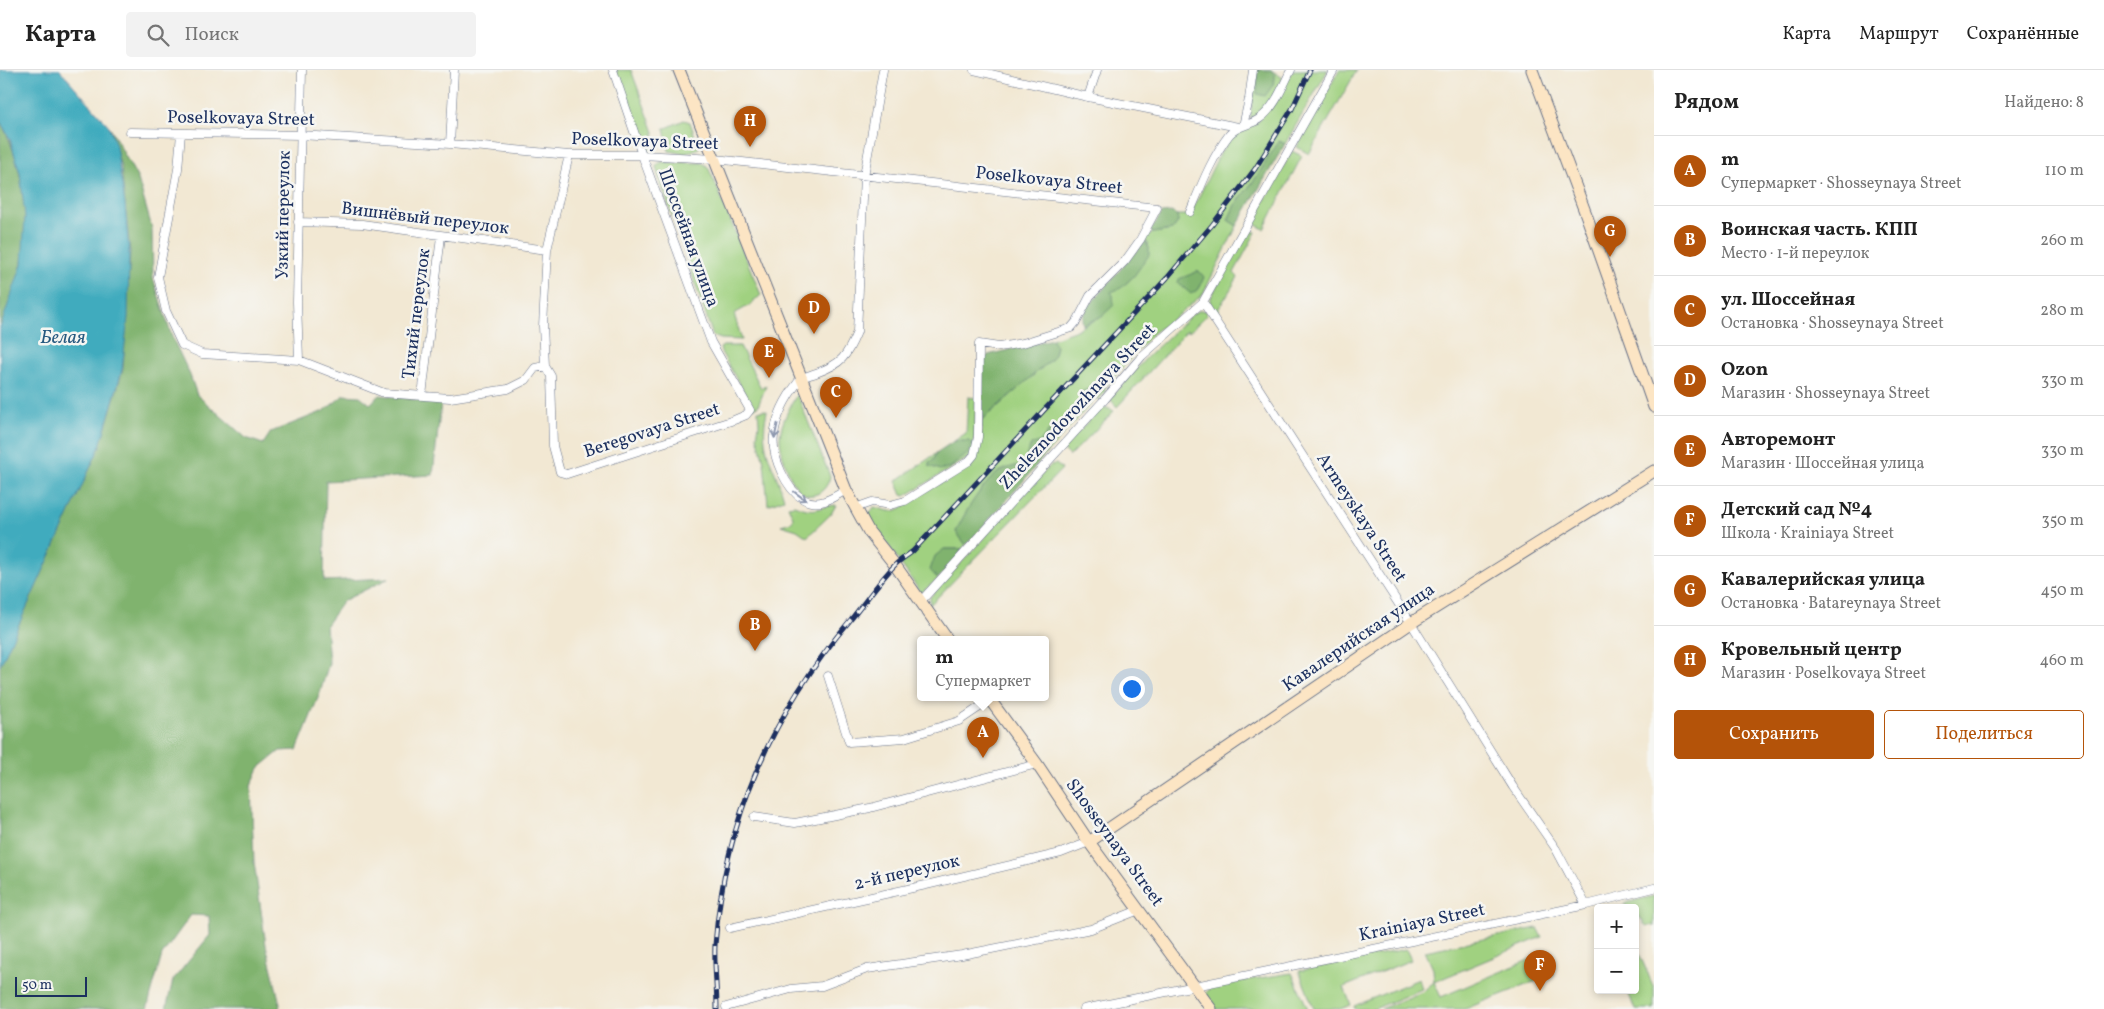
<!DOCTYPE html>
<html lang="ru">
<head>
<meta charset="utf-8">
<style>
	:root { --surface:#fff; --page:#f2f2f2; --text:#222; --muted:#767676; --line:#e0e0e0; --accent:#b45309 }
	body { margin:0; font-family:Vollkorn,serif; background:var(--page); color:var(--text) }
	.controls { position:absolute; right:15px; bottom:15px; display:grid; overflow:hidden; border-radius:5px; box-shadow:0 2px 8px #0003 }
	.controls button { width:45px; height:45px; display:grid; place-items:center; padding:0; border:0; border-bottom:1px solid var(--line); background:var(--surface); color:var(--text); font:25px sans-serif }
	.scale { position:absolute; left:15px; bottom:12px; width:72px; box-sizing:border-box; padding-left:5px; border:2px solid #1b2f5e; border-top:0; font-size:14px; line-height:18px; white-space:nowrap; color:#1b2f5e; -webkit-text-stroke:4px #f6f6f2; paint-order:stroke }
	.you { position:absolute; left:1131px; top:618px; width:18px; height:18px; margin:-12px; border:4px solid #fff; border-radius:50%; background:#1a73e8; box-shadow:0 0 0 8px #1a73e833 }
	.badge { display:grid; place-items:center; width:32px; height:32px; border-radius:50%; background:var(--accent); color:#fff; font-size:16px; font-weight:700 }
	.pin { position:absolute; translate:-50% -41px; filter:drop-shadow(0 1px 2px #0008) }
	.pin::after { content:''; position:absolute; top:26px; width:18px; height:15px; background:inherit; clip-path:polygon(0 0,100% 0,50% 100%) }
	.popup { position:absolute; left:917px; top:566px; width:132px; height:65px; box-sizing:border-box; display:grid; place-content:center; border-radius:5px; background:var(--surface); filter:drop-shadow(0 1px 4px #0005); font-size:16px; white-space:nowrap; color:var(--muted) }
	.popup b { font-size:19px; color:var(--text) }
	.popup::after { content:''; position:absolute; left:50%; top:100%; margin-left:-10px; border:10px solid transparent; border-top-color:var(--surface) }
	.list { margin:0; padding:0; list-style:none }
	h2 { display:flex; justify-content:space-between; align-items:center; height:65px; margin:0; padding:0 20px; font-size:21px }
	h2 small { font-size:16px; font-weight:400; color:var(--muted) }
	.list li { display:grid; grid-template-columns:32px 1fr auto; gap:15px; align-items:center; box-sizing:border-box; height:70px; padding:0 20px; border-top:1px solid var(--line) }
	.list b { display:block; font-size:19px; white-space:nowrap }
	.list p { margin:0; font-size:16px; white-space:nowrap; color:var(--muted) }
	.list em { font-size:16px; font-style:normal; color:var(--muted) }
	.actions { display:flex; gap:10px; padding:15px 20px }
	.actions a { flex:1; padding:11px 0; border:1px solid var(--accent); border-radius:5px; text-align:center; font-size:18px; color:var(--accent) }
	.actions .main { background:var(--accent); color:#fff }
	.icon { flex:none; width:28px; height:28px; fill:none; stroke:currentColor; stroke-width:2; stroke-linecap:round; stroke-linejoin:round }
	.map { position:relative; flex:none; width:1654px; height:939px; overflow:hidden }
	header { display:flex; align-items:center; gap:30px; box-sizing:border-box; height:70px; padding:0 25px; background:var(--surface); border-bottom:1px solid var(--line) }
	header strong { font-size:24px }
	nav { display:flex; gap:28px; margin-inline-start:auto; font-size:18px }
	.search { width:350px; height:45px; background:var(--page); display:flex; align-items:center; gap:12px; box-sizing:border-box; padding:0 18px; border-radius:5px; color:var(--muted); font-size:19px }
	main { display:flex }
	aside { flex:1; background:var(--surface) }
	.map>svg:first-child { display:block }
	.green { fill:#a0d180; stroke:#5e806f }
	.forest { fill:#80b36e; stroke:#4e7166 }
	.water { fill:#3fabbe; stroke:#2d6d8e }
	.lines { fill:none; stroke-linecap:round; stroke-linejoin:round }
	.street-casing { stroke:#667087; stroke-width:9 }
	.secondary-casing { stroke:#667087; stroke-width:13 }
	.street { stroke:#fff; stroke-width:8 }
	.secondary { stroke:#fce5c4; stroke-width:11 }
	.rail-casing { stroke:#1b2f5e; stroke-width:5 }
	.rail { stroke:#f6f6f2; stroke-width:3; stroke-dasharray:9; stroke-linecap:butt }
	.oneway { stroke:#8d97ae }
	.labels { text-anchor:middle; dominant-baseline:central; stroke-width:5; stroke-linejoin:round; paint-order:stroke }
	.street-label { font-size:18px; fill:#1b2f5e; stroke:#f6f6f2 }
	.water-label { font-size:19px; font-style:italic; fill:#285a80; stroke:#f6f6f2 }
</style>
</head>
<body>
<header>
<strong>Карта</strong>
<div class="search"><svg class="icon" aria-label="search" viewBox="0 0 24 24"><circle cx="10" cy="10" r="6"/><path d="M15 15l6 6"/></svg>Поиск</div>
<nav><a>Карта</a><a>Маршрут</a><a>Сохранённые</a></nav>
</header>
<main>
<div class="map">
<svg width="1654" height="939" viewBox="0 0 1654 939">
	<rect width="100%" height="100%" fill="#f6f6f2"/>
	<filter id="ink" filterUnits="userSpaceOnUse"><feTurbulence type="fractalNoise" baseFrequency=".02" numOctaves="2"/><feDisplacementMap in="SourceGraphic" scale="10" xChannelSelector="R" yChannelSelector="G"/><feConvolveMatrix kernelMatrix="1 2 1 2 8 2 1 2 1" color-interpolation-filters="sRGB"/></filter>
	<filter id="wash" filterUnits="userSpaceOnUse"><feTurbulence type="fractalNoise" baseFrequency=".0096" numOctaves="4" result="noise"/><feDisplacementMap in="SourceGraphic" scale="20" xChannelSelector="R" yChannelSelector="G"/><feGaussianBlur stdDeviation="1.12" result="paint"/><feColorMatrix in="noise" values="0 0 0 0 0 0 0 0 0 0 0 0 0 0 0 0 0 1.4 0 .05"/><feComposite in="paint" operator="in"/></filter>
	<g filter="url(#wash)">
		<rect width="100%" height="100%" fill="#f2e8d3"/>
		<path class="green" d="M615,0H631L654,62V79L647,80L642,72Z
			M1256,0H1271L1283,8C1275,21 1266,43 1250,48Z
			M1293,0H1328L1285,74L1280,71L1255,109L1235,135L1228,150L1237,156L1203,224L1182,242L1153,263L1039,392C1026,394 1012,396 1000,402C985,409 963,446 956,462L966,475L962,479H944L938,509L921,523L872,452L869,445L874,437C880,438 888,442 893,441C901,440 907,433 913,429C932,415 965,406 977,384C982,374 981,361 982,350L1053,288L1056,276L1052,269L1074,261L1102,246L1110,222C1133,214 1139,197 1149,178L1145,168L1153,163L1172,160L1178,152L1177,145H1190L1219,85L1233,65L1258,52Z
			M1339,0H1357L1309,84L1297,77Z
			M684,50L690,52L699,78L685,84L669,81L664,59Z
			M1292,81L1302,86L1264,159L1252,153Z
			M662,92L703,93L708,97L716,115L761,225L750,235L734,244L742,270L721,269L713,266L658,104L656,97L658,94Z
			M1247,160L1256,162L1234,203L1238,207L1216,243L1210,233V229Z
			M1201,240L1206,241L1207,245L1189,262L1187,260L1182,266L1117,337L1110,329L1146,288L1194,243Z
			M723,276H740L761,318L766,316L758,336L753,338L721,282L720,278Z
			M797,324L830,406C828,420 813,432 800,421C790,413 779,379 780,367C781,352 790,337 797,324Z
			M968,327L976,328L974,380L970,387L905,426L902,425L896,411L966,363Z
			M1100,338H1107L1114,341L1070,386L1063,379Z
			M764,340L767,341C758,381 775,394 784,429L768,435L764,392L757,366L759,354L758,341Z
			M1056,394L1062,399L930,535V527L1045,401L1051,395Z
			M794,435C818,444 815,437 836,435L831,444L807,467L797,460L781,455L792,452L793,447L788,436Z
			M1654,826V855L1646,857L1640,847H1635V838H1627L1625,833Z
			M1537,858L1542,867L1434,912L1441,927L1545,883L1554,904L1465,939H1381L1422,922L1434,912L1433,899L1425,881Z
			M1635,874L1654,918V939H1635L1627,920H1635Z
			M1406,879L1411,890L1344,917L1351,935L1340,939H1314L1299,901Z
			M1292,903L1308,939H1215L1206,924L1211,916L1215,915Z
			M1419,909L1422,919L1374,939H1355L1354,936Z"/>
		<path class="forest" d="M1260,0H1271L1275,5L1273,15L1265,26L1257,24V4Z
			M0,51C23,93 30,145 22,193C19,213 7,238 0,258Z
			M109,56L138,109L152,158L153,208L172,267L190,305L197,325L246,368L263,374L271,362L324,341L344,325L360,326L370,334L380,325L441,333L433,405L326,411L324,511L389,508L343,531L326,555L329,593L320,623L297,680L280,681L259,698L251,716L254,792L266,875L280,934L279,939H166L173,910L210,865L209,846L191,845L162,885L147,939H0V596L100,376L123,299L130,182L121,97Z
			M1279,71L1285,74L1237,156L1228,150L1235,135L1255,109Z
			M1171,142L1177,145L1178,152L1172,160L1153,163L1150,161L1162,143Z
			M1145,171L1149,178V185L1134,206L1121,218L1111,222L1113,225L1114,235L1102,246L1083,255L1082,249L1086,239Z
			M1199,201L1204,207L1199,219L1191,224L1178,213L1179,209Z
			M1052,269L1056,276L1053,288L982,350V293L988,285Z
			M1106,306L1105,323L1098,330L1093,326L1082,327L1081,322L1091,318L1102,307Z
			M1049,361L1052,365L1045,374L1048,380C1023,414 994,444 966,475L956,462C963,445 983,412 999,402C1009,396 1025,394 1037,392L1025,388L1031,375L1041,371Z
			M954,371H969L972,374L970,382L951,397L940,400L929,396V392L934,390L936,383Z
			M944,479H962L959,485L938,509L930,500L935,486Z"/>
		<path class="water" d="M0,0H60L109,56L116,76L125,134L129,183L128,247L122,300L100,376L0,596V258L22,194L25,146L20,103L10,69L0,51Z"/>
	</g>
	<g filter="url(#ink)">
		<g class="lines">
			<g class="street-casing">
				<path id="street" d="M974,0L1088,27L1238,57
					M1088,27L1097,0
					M1243,56L1249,29L1253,0
					M130,62L300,65L450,74L569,85H642L715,89L1157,138L1140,170L1125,191L1090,226L1077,251L1071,258L1023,273L999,277L979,274L978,367L974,385L969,391L905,431L890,435L872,432L855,438
					M181,63L178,99L158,207L166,241L182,275L202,284L299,290L384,323L450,328L508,319L526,310L535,298L545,296
					M450,74L454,0
					M569,85L547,180L543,256L545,296L551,306L553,376L560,402L567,404L734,350L746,345L750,340L711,272L642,85L613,0
					M1190,142C1201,116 1212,87 1229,65C1237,55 1249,56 1259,49C1275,38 1283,16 1291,0
					M298,152L362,154L547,180
					M1203,232L1411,553L1513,717L1556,779L1586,835
					M299,290L297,232L302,0
					M422,326L441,166
					M846,420C833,428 818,438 803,429C786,419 771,386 774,366C776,346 787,326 799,311C803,306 811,305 816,303C842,294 847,286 857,262L864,106L883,0
					M921,531L1105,329L1142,286L1203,232L1334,0
					M828,606L849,672L904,668L959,651L990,630
					M754,747L795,753L870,738L1037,694
					M730,858L926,815L1061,783L1089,772
					M726,937L791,919L822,916L867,899L962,885L1091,859L1139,840
					M1084,939L1586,835L1654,818"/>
			</g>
			<g class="secondary-casing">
				<path id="secondary" d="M679,0L846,420L869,462L895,495L947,569
					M1532,0L1587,147L1654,337
					M988,627L1037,694L1089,772L1211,939
					M1089,772L1411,553L1654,401"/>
			</g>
			<use href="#street" class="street"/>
			<use href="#secondary" class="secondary"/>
			<g class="rail-casing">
				<path id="rail" d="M717,939C717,918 714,896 715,875C725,749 771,644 852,548C866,531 879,511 895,495C900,490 907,486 913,481L1167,208L1212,155L1255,99L1292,39L1310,0"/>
			</g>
			<use href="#rail" class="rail"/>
		</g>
		<defs><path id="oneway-shaft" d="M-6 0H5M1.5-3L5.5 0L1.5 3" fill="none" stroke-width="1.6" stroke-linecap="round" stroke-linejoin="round" transform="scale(1.25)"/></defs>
		<g class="oneway">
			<use href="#oneway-shaft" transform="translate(776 361) rotate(102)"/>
			<use href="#oneway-shaft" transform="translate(800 426) rotate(36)"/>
		</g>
	</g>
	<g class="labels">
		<g class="street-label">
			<text transform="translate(241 49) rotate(1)">Poselkovaya Street</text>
			<text transform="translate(645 72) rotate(2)">Poselkovaya Street</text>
			<text transform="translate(1049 111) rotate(6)">Poselkovaya Street</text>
			<text transform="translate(284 145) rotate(-89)">Узкий переулок</text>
			<text transform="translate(425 149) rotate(7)">Вишнёвый переулок</text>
			<text transform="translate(688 168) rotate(70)">Шоссейная улица</text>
			<text transform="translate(417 244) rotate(-83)">Тихий переулок</text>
			<text transform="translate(1078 337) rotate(-47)">Zheleznodorozhnaya Street</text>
			<text transform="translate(652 361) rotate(-18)">Beregovaya Street</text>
			<text transform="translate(1361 448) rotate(57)">Armeyskaya Street</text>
			<text transform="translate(1359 568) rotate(-34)">Кавалерийская улица</text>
			<text transform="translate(1114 773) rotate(54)">Shosseynaya Street</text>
			<text transform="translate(907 803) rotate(-13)">2-й переулок</text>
			<text transform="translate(1422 853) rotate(-12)">Krainiaya Street</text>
		</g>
		<g class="water-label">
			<text x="63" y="268">Белая</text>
		</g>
	</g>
</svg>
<div class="controls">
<button>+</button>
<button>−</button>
</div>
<div class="scale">50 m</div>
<div class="you"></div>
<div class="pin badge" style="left:983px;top:688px">A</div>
<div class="popup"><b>m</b>Супермаркет</div>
<div class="pin badge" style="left:755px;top:581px">B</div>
<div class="pin badge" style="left:836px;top:348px">C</div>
<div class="pin badge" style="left:814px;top:264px">D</div>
<div class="pin badge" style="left:769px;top:308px">E</div>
<div class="pin badge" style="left:1540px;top:921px">F</div>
<div class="pin badge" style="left:1610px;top:187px">G</div>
<div class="pin badge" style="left:750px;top:77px">H</div>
</div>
<aside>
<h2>Рядом<small>Найдено: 8</small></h2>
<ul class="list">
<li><span class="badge">A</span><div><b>m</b><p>Супермаркет · Shosseynaya Street</p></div><em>110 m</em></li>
<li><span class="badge">B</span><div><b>Воинская часть. КПП</b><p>Место · 1-й переулок</p></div><em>260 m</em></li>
<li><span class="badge">C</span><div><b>ул. Шоссейная</b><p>Остановка · Shosseynaya Street</p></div><em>280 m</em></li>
<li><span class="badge">D</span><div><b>Ozon</b><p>Магазин · Shosseynaya Street</p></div><em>330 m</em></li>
<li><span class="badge">E</span><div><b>Авторемонт</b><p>Магазин · Шоссейная улица</p></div><em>330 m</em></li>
<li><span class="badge">F</span><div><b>Детский сад №4</b><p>Школа · Krainiaya Street</p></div><em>350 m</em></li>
<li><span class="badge">G</span><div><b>Кавалерийская улица</b><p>Остановка · Batareynaya Street</p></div><em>450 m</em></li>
<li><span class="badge">H</span><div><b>Кровельный центр</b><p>Магазин · Poselkovaya Street</p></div><em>460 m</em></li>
</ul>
<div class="actions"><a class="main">Сохранить</a><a>Поделиться</a></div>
</aside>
</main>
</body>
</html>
